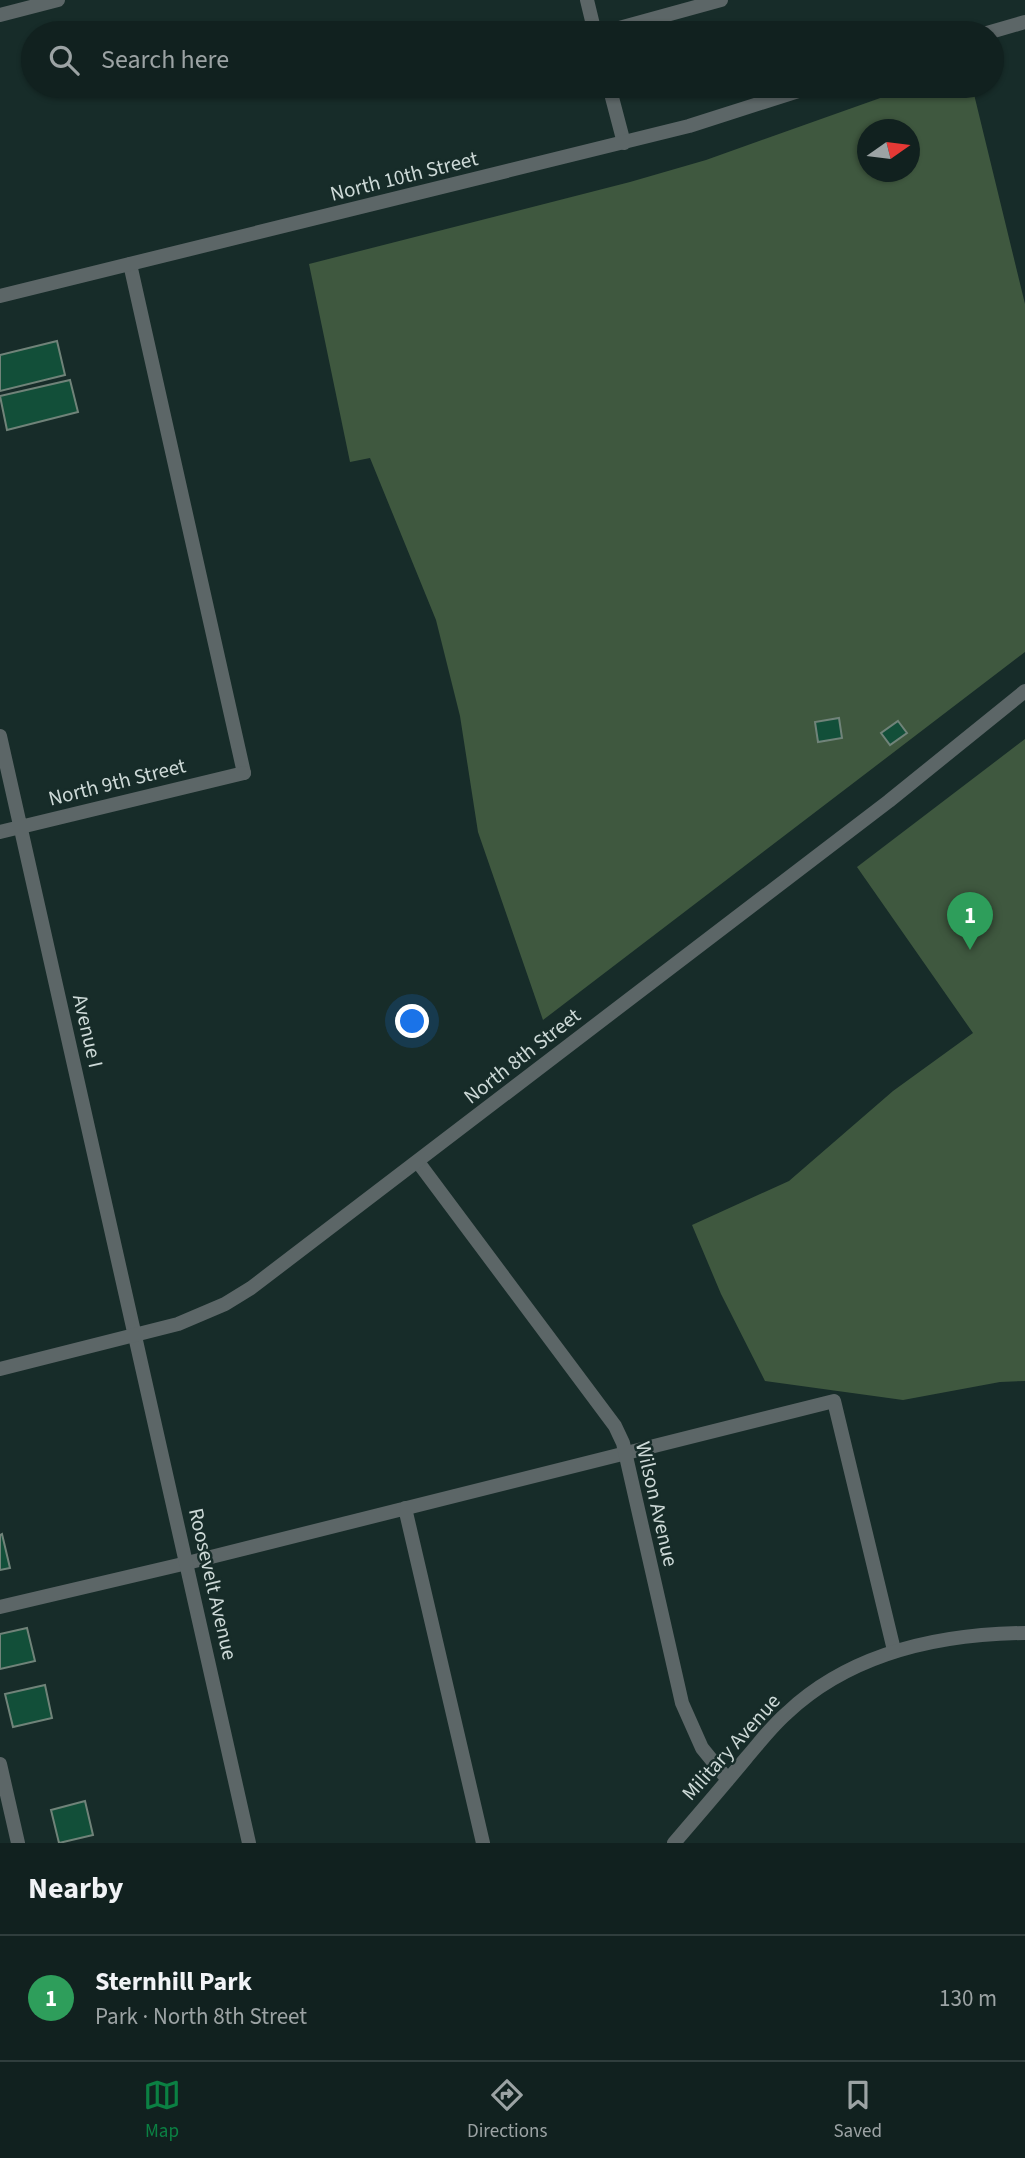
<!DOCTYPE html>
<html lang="en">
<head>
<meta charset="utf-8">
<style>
	:root { --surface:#11211f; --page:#1a2928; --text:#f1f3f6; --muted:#9ca3a4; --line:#303e3d; --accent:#0b8043 }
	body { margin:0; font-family:"Source Sans 3",sans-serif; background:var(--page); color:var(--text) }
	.compass { position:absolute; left:857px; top:119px; width:63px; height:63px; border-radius:50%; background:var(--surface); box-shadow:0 2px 5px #0004; rotate:76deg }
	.you { position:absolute; left:413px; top:1022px; width:24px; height:24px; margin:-18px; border:5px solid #fff; border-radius:50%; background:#1a73e8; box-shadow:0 0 0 10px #1a73e833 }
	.badge { display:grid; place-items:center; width:46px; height:46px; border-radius:50%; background:var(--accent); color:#fff; font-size:23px; font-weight:700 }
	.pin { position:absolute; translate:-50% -58px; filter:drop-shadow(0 2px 4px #0008) }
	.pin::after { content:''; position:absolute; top:37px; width:24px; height:21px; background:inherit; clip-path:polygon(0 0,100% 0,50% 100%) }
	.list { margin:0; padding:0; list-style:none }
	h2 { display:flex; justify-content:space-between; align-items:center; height:91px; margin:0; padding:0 28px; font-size:30px }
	h2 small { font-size:23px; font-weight:400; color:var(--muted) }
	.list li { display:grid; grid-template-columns:46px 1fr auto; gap:21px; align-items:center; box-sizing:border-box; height:126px; padding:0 28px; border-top:2px solid var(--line) }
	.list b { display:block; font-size:26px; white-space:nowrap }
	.list p { margin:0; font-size:23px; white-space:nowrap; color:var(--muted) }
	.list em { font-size:23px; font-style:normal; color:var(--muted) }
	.icon { flex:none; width:38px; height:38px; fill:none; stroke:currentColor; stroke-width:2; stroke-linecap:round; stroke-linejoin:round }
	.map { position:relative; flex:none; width:1025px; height:1843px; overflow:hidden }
	.search { position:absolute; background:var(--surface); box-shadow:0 2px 5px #0004; left:21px; right:21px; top:21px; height:77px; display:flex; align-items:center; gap:18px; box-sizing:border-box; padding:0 24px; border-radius:38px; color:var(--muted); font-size:26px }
	.sheet { height:217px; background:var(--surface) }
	nav { display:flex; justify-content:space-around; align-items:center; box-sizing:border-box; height:98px; border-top:2px solid var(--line); background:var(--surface); font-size:19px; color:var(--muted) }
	nav a { display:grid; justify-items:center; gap:4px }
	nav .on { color:var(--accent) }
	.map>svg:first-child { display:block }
	.green { fill:#3f583f; fill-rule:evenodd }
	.building { fill:#124f39; stroke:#708379; stroke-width:2 }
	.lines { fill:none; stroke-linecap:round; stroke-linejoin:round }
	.service { stroke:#5c6667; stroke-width:14 }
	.minor { stroke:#5c6667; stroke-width:14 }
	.tertiary { stroke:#5c6667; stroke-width:14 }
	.labels { text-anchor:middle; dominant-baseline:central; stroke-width:5; stroke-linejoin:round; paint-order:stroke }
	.street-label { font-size:21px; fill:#cdd9d7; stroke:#172c29 }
</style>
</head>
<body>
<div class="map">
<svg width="1025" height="1843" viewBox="0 0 1025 1843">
	<rect width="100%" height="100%" fill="#172c29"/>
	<path class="green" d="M914,86H972L1025,304V652L543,1020L478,832L460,716L436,620L370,458L350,462L309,264L630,182L706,160ZM867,130H909V172H867Z
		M1025,739V1381L1000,1382L903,1400L765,1381L721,1294L692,1225L789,1181L893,1091L973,1033L857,867Z"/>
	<path class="building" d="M57,341L65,375L0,391V355Z
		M70,380L78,412L7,430L0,396Z
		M839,718L842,738L818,742L815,722Z
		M898,721L907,733L890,745L881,733Z
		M2,1534L10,1568L0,1570V1535Z
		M27,1628L35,1661L0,1669V1634Z
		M45,1685L52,1718L13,1727L5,1694Z
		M85,1801L93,1835L59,1843L51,1810Z"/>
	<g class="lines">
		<path class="service" d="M587,0L595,33
			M0,15L58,0
			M601,33L721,0
			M609,86L624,143
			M130,264L244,773
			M405,1508L483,1843
			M0,1607L187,1563L834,1401L894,1650
			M0,1764L18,1843"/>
		<path class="minor" d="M987,33L1025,22
			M0,296L689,126L814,86
			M0,736L249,1843
			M0,832L244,773
			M418,1162L615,1426L623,1443L682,1703L702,1748L728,1780
			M674,1843C699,1814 723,1786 747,1757C760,1742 772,1726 787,1713C852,1652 939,1634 1025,1633"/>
		<path class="tertiary" d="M0,1369L178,1324L225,1304L251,1288L889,801L1025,691"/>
	</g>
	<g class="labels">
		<g class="street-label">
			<text transform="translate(404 176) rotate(-14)">North 10th Street</text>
			<text transform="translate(117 782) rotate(-14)">North 9th Street</text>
			<text transform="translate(88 1031) rotate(77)">Avenue I</text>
			<text transform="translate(522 1056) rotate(-38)">North 8th Street</text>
			<text transform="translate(657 1504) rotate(77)">Wilson Avenue</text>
			<text transform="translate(213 1584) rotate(77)">Roosevelt Avenue</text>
			<text transform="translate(731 1747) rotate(-48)">Military Avenue</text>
		</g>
	</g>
</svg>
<svg class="compass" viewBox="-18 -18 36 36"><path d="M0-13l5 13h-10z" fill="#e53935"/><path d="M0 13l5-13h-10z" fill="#9ca3a4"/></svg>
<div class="you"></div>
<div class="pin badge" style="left:970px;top:950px;background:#2e9e5b">1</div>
<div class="search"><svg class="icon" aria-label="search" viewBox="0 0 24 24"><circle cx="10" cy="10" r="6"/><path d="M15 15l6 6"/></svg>Search here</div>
</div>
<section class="sheet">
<h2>Nearby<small></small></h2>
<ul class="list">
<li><span class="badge" style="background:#2e9e5b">1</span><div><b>Sternhill Park</b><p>Park · North 8th Street</p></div><em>130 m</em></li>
</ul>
</section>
<nav>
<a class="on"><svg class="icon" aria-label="map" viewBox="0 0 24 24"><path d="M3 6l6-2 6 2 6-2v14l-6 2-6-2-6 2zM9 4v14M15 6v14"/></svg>Map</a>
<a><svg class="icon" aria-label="directions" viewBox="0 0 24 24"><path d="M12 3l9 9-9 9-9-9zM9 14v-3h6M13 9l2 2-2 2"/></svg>Directions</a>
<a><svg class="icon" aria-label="saved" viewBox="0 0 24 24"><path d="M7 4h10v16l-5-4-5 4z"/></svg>Saved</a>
</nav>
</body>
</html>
